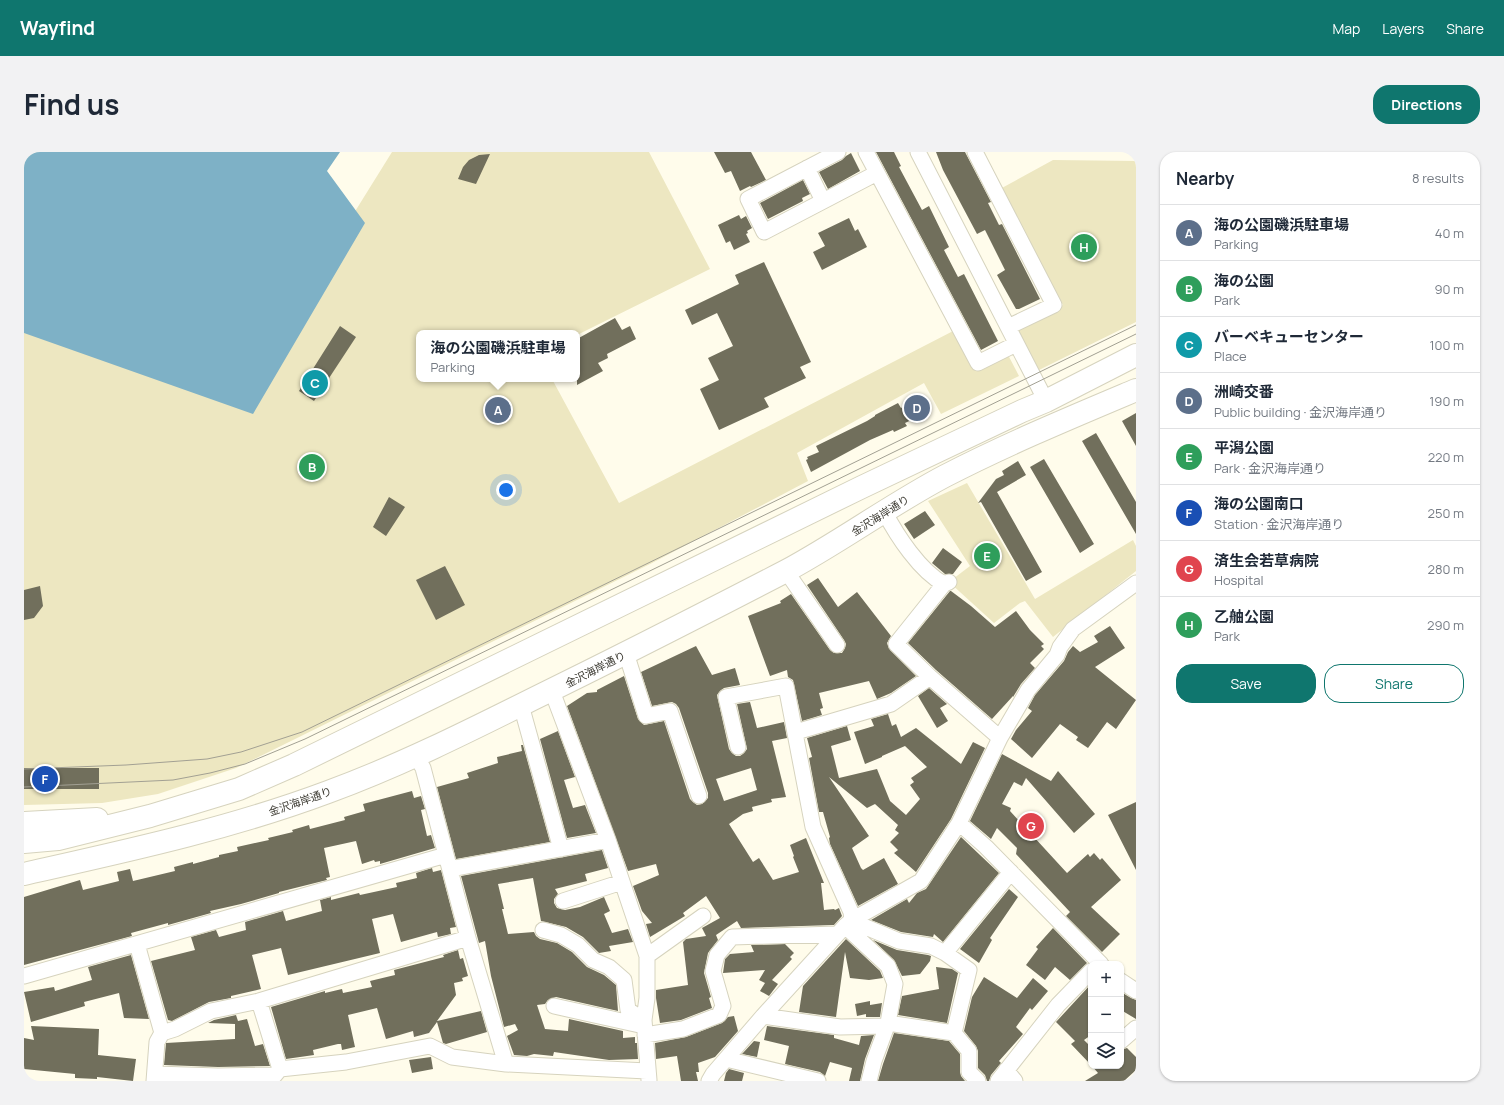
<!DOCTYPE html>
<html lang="en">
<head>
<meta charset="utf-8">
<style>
	:root { --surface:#fff; --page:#f2f2f3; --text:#1f2937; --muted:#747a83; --line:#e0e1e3; --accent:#0f766e }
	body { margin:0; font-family:Manrope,"Noto Sans JP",sans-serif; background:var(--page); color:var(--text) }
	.controls { position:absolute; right:12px; bottom:12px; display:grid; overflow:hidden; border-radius:8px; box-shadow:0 1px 3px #0004 }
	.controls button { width:36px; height:36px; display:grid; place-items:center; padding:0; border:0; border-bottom:1px solid var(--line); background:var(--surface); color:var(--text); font:20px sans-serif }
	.you { position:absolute; left:482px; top:338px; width:14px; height:14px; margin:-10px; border:3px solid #fff; border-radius:50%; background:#1a73e8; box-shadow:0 0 0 6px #1a73e833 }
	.badge { display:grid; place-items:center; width:26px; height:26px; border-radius:50%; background:var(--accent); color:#fff; font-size:13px; font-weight:700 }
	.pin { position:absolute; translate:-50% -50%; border:2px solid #fff; box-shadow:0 1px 4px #0006 }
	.popup { position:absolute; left:392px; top:178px; width:164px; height:52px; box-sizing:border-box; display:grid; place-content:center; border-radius:8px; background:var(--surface); filter:drop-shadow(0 1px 3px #0005); font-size:13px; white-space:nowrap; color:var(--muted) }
	.popup b { font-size:15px; color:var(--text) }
	.popup::after { content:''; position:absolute; left:50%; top:100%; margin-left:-8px; border:8px solid transparent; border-top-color:var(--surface) }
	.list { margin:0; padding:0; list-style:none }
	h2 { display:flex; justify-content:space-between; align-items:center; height:52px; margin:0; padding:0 16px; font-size:17px }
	h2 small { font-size:13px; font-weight:400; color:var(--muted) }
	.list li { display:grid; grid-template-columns:26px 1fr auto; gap:12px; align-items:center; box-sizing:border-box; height:56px; padding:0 16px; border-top:1px solid var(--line) }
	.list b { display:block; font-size:15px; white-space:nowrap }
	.list p { margin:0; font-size:13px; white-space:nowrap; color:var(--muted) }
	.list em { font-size:13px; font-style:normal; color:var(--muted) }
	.actions { display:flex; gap:8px; padding:12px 16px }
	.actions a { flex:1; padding:9px 0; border:1px solid var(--accent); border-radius:16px; text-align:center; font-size:14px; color:var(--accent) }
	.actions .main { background:var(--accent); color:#fff }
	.icon { flex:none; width:22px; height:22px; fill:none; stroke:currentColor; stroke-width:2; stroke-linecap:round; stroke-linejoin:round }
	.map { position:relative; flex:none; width:1112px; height:929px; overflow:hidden; border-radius:16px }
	header { display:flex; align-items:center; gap:24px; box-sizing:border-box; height:56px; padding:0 20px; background:var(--accent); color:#fff }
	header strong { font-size:19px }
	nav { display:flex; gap:22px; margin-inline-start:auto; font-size:14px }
	.intro { display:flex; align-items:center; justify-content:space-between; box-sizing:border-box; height:96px; padding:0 24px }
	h1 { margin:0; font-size:28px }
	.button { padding:10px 18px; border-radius:16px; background:var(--accent); color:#fff; font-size:14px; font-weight:700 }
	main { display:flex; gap:24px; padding:0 24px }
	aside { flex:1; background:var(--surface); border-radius:16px; box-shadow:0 1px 3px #0004 }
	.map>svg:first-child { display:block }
	.green { fill:#ede7c1 }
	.water { fill:#7eb1c6 }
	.building { fill:#716f5c; fill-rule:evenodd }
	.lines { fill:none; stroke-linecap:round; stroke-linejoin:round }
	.street-casing { stroke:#d6d3be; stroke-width:17 }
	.secondary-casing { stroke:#d6d3be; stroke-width:24 }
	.street { stroke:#fff; stroke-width:15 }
	.secondary { stroke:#fff; stroke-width:22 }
	.tram { stroke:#a2a093; stroke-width:1 }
	.labels { text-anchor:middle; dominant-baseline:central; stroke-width:4; stroke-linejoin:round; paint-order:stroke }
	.street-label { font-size:11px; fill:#3d3b33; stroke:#fff }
</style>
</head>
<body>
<header>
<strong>Wayfind</strong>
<nav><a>Map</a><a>Layers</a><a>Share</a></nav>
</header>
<div class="intro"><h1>Find us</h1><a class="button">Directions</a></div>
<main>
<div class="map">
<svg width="1112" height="929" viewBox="0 0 1112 929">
	<rect width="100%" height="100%" fill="#fffceb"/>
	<path class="green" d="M368,0H625L686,117L553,183V181H395V227H528L595,351L933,177L953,215L983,201L995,224L917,262L900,231L773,301L784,329L628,411L212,616L134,642L78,651L0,653V155L218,241Z
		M1029,8L1112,9V170L1015,218L994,178L1039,153L976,37Z
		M943,331L1011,447L1109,388L1112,394V419L1029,485L1001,449L996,451L970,471L925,430L946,414L904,349Z"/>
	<path class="water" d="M0,0H316L303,19L341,71L229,262L0,181Z"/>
	<path class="building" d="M690,0H727L742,28L727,35L726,34L716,39L707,19L701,21Z
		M852,0H870L877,14L875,15L898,58L905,54L925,95L920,98L934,125L940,122L974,189L957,198Z
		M912,0H941L967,50L964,51L975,73L978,72L1016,147L995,157H992L973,123L981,118L961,78L953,82L919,18Z
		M827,1L836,19L804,37L795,20L818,8L822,4Z
		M466,2L452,32L434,27L439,15L445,8L455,3Z
		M779,28L786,42L778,46L779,49L744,67L736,51Z
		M715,63L717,67L722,64L728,76L723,79L724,81L722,82L726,90L710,98L706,89L702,91L694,73Z
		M825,66L831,79L834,77L843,95L798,118L789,100L801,94L794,81Z
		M740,110L787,210L776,215L782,226L740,246L745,255L695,278L676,237L695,228L684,206L709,194L693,161L668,173L661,158L715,132L711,123Z
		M591,166L598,178L606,174L612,187L583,202L584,206L574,211L579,219L553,233V187Z
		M316,174L332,185L290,249L275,239Z
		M895,247L902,261L881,271L883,274L870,280L869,278L846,288L787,320L782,308L784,307L783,305L795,300L792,294L843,269L851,264V263L874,251L877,256Z
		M1112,261V294L1098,269Z
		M1072,281L1112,350V382L1058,289Z
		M1020,307L1070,392L1056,401L1006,315Z
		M994,309L1002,323L973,340L1018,420L1002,429L957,350L954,351L972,327L980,323L978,319Z
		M365,345L381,355L362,384L349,375Z
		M901,359L911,373L890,387L880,372Z
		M919,396L938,410L929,422H921L908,411Z
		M421,414L441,453L412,468L392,428Z
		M794,426L814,455L833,440L867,484L863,491L866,498L892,524L867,541L853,547L845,529L795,541L799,556L796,557L798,563L778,569L769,528L764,525L763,518L746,524L724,464L757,451L756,449L767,442L806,498L810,501H818L821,496L822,492L820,488L783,433Z
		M16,434L19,454L10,466L0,468V438Z
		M926,439H927L947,454L971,475L992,459L1006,478L1020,492L1017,494L1020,497L1006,511L1011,516L997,532L989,545V544L968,567L912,518L884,491Z
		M1086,474L1101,496L1071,515L1112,548L1092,577L1083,570L1064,596L1052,588L1054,585L1036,572L1008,606L987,587L992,578L1008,559L1004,556L1011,543L1040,509L1044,500L1049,494L1056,500L1074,490L1070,484Z
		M672,494L688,523L711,516L716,533L700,536L696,539L693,543L705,597L708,601L712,604H716L720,601L723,597L713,552L726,550L733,576L760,570L763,586L748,589L762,645L747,647L748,650L728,655L729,659L719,662L705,672L729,710L735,706L749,728L775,720L769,705L770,704L766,693L782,686L800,731H797L800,758L810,757L811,758L815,756L818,764L810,773L717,776L713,769L692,783L694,788L684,801L680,821L687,845L685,846L688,856L657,868L636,871L632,846V838L664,833L659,790L662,787L682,784L678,776L696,766L682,744L659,761L661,764L626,785L622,772L628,771L618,759L609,734L635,723L632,712L604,719L543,554L563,541L573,540V538L600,524L614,567L620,573L640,569L666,647L669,650L673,653L678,652L684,646V641L655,556L652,552L648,550L628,554L617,520ZM727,616L733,638L700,649L692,627Z
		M905,536L923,552L916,556L924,569L913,576L894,544Z
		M864,562L868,574L872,572L877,585L892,576L937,612L949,590L961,596L927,667L892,720L870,701L874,698L866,690L875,681L871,678L874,673L851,652L843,656L805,625L845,684L828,696L837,716L839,718L860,706L874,732L834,754L806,692L805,686L806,685L799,660H795L785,606L788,605L783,586L823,574L827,588L807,594L815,626L853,617L866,649L882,663L896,647L886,633L890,630L887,626L903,615L881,594L858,604V605L841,612L830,580L850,574L847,567Z
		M534,579L551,625L540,628L549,656L561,653L572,681L543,686L516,587Z
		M497,593H499L526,690L432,707L413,635L445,626L443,621L474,611L473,605L498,599Z
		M978,602L1027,629L1034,619L1071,662L1050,681L1002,626L998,634L990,630L978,652L987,656L986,659L1043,721L1064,702L1066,705L1070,701L1076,708L1078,706L1097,728L1067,755L1096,782L1078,800L1042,764L1046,760L992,702L993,696L973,676L967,687L946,669Z
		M0,616H75V637H0Z
		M388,639L390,646L397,644L401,657L397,658L403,684L407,683L411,696L356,712V709L351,710L350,708L338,712L332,689L300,696L306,725L302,726L303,728L255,740V741L217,752L186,759L187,761L144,773V771L107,781L108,784L0,813V745L56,728L59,738L95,729L93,720L106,717L109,729L151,719L150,715L169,710V712L195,705V703L214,699L213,695L245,688L244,686L269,680L268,678L285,673L286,677L321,668L320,665L341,659L339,652Z
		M1112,650V718L1084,663Z
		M937,685L975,721L919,790L910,782L909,785L877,780L847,768L883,747L885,751L893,741L902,737Z
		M578,698L584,716L561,722L563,729L531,737L534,742L530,747V751L533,756L541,758L556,755L580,745L586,759L580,762L588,781L604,777L609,790L585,794L587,799L575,801L559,785L542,775L517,769L509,726L474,732L480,757H478L484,782L510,780L512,784L516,787L533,791L548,800L563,815L580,823L592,833L594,859L532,845L524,848L521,852L513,853L521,877L544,879L545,867L599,879V886L611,885V891H613L614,907L585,908L530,900L529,904L510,902L503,904L490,903L483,884L494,878L491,872L480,875L467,824L461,789L455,791L437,724Z
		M408,716L409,720L417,718L432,775L426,776L427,782L414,785L413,780L377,790L369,762L348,767L356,801L264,823L257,796L228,803L237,837L207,844V846L185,850L148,869L144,868L127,809L171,798L167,785L192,778L195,785L222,778L221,770L259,759L262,769L298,759L296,748L307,745V748L335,741L336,743L373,735L372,731L393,726L392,721Z
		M985,737L994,745L966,786L968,788L955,811L936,797Z
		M1029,776L1063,811L1046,828L1031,815L1021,828L1002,813L1014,797L1012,795Z
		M822,787L856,819L859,826L845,828L826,826L821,800L812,865L775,860L779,834Z
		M849,788L873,798L904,803L907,804L906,809L896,822L878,824L870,808Z
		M761,792L770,801L766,805L768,807L748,828L754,832L745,844L736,839L741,831L735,828L741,818L699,821L701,807L706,802L730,800L727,793Z
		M434,798L436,807L439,806L444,824L438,826L439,829L430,831L432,843L413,869L457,859L463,880L422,892L419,891L413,870L405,881L390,885L389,879L362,887L353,856L324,863L331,895L318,898L317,892H314L289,898L290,903L262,907L247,855L301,839V841L318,837L319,841L348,835L346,829L371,823L370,818L420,805L419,803Z
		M107,803L125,867L100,866L95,841L60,850L61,854L7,870L0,840L30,835L31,839L68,828L64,815Z
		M912,815L928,817L934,821L923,871L874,863L878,844L915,837Z
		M960,825L993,846L1009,826L1024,839L1008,858L1006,856L992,875L999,882L975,909L977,911L967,923L965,929H963L961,923L954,916V899L952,894L940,879L948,845Z
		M1067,832V883L1060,888L1067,895V913L1047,892L1051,889L1032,870Z
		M1097,840L1107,846L1112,848V867L1097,858Z
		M846,849V853L858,851L856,865H842V862L833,864L831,852Z
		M212,863L214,869L223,867L231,894L239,892L246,914L194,915L140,913L142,891L211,887V872L184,871L190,868Z
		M710,864L714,879L691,905L674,911L675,920H672L674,929H657L653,904L632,907L631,891L662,885L698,871L704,865Z
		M7,874L75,877L74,903L112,907L109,929L73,925V927L51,926V922L0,917V886L10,888Z
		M743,874L810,883V886L835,893L837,884L850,883L841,907L836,929H825L828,916L806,910L801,924L796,920L761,912L765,894L740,888Z
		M870,881L925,889L936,902V920L937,924L941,929H854L859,912Z
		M730,889L736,890L733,905L718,902Z
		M1103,896L1112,905V918L1100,929H1061L1074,921L1068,914H1097V898Z
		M407,905L409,917L388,921L385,908Z
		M705,917L720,921L718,929H700L702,921Z"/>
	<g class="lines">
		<g class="street-casing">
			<path id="street" d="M814,0L724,47L740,80L853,21
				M842,0L954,211L992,192
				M894,0L1022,249
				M951,0L1030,153L984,175
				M783,16L799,49
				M860,359C873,384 896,419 920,432
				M762,419L813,493
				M925,430L920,432L872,492L906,525L976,586
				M602,501L622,564L646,559L675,644
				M528,539L584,688L623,804V846L620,868L625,928
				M497,553L537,697
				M772,580L867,552L906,525
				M714,595L702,545L762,534L789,675L827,760L828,768L832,771L875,789L907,794L921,801L945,818L930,881L945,899V920L954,929
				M392,604L399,616L444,786L482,912
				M935,671L962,695L1077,812
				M426,717L584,688
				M539,749L598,730
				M821,774L864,814L871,832L864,871L850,909L845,929
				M519,778L537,783L554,793L569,808L585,815L600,828L604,858L620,868
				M113,792L138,881
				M921,801L987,720
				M623,804L679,764
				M0,824L422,703
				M1097,829L1112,839
				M235,849L256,917
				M530,854L620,874
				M739,864L816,875L862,874
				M864,871L930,881
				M621,883L659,877L695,863L699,854L689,819L693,803L708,785L813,782
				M1097,889L1112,876
				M702,907L794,929
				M982,918L991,929
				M131,922L194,924L251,923L256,917L322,910L406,894L428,905L482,912L623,919
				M130,929L133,890L138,881L151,877L187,859L235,849L444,786
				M685,929L689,922L739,864L821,774L828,768L897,729L935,671L976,586L1004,538L1033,503L1036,495L1049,477L1112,431
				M974,929L1034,853L1067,819"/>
		</g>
		<g class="secondary-casing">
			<path id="secondary" d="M0,671L73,667
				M0,690L34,687L126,664L215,637L270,613L838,335L998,259L1022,249L1112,203
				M0,722C102,699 205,677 304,640C375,614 443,580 511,546C595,505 679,462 762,419C816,390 866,353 921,324C983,292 1048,265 1112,238"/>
		</g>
		<use href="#street" class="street"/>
		<use href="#secondary" class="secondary"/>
		<path class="tram" d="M0,617L102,613L183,607L217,600L278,580L1112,173
			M0,635L149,628L186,621L221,612L281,587L1112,182"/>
	</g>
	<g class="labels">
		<g class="street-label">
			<text transform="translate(856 363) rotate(-32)">金沢海岸通り</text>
			<text transform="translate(571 517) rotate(-27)">金沢海岸通り</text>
			<text transform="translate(276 649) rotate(-19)">金沢海岸通り</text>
		</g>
	</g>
</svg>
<div class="controls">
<button>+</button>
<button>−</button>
<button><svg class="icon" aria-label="layers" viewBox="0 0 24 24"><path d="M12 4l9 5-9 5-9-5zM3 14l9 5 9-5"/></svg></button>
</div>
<div class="you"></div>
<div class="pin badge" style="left:474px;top:258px;background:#5c6f8a">A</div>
<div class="popup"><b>海の公園磯浜駐車場</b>Parking</div>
<div class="pin badge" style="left:288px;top:315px;background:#2e9e5b">B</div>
<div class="pin badge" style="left:291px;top:231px;background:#0f9aa8">C</div>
<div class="pin badge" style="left:893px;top:256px;background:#5c6f8a">D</div>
<div class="pin badge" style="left:963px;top:404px;background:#2e9e5b">E</div>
<div class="pin badge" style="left:21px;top:627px;background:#1a4fb4">F</div>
<div class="pin badge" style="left:1007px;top:674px;background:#e0444e">G</div>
<div class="pin badge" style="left:1060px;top:95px;background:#2e9e5b">H</div>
</div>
<aside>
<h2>Nearby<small>8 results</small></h2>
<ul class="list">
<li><span class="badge" style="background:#5c6f8a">A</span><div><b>海の公園磯浜駐車場</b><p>Parking</p></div><em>40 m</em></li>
<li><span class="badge" style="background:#2e9e5b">B</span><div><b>海の公園</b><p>Park</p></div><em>90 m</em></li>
<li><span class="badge" style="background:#0f9aa8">C</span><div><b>バーベキューセンター</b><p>Place</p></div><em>100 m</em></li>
<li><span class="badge" style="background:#5c6f8a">D</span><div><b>洲崎交番</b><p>Public building · 金沢海岸通り</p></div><em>190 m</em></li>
<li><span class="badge" style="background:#2e9e5b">E</span><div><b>平潟公園</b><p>Park · 金沢海岸通り</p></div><em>220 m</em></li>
<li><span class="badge" style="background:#1a4fb4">F</span><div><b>海の公園南口</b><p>Station · 金沢海岸通り</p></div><em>250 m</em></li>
<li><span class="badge" style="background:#e0444e">G</span><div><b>済生会若草病院</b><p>Hospital</p></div><em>280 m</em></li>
<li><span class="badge" style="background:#2e9e5b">H</span><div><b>乙舳公園</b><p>Park</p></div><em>290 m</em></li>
</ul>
<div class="actions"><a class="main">Save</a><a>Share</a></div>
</aside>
</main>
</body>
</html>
